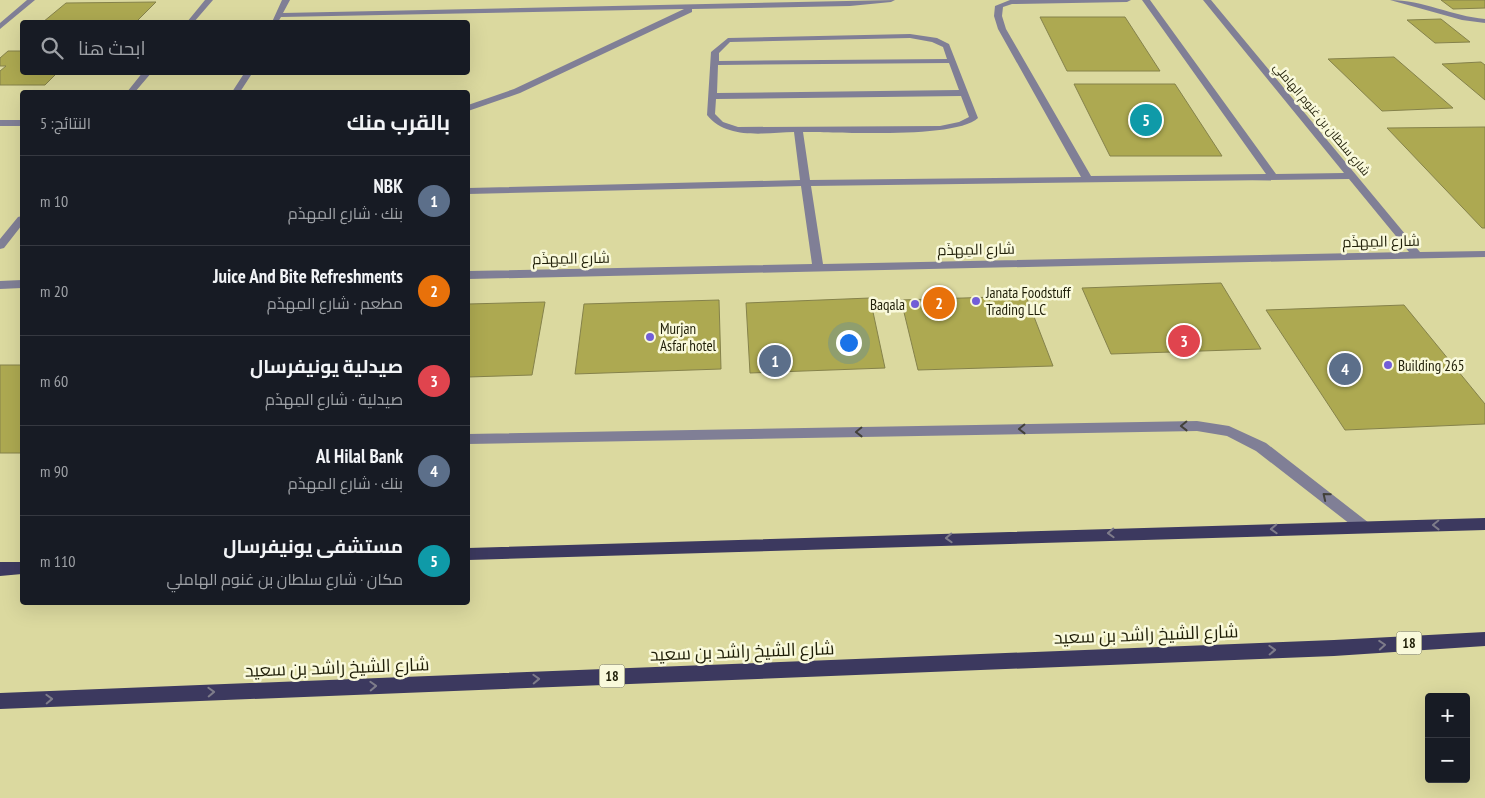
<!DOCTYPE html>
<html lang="ar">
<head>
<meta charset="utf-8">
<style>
	:root { --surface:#171b24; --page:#20242c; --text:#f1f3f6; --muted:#9ea1a6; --line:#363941; --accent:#725ed8 }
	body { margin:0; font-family:"PT Sans Narrow",Cairo,sans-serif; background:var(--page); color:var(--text); direction:rtl }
	.controls { position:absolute; right:15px; bottom:15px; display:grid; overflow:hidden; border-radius:5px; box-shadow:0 5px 20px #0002 }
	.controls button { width:45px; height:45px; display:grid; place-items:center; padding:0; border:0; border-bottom:1px solid var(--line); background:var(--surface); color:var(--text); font:25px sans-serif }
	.you { position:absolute; left:848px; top:342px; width:18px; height:18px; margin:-12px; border:4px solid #fff; border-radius:50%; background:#1a73e8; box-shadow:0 0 0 8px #1a73e833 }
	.badge { display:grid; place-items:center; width:32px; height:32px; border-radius:50%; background:var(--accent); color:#fff; font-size:16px; font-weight:700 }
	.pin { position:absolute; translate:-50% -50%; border:2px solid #fff; box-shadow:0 1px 5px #0006 }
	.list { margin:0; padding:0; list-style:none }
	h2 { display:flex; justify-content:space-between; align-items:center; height:65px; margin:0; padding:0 20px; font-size:21px }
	h2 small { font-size:16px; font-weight:400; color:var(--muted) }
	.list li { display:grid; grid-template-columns:32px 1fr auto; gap:15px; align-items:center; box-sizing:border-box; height:90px; padding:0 20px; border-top:1px solid var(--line) }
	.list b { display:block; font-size:19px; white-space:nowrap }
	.list p { margin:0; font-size:16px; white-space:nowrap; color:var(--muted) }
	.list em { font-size:16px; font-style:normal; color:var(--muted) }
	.icon { flex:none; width:28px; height:28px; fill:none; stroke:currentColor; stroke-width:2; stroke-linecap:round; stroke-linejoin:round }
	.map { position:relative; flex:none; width:1485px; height:798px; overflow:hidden; direction:ltr }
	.search { position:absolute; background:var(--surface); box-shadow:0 5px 20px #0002; left:20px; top:20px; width:450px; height:55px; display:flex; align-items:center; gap:12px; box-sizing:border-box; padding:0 18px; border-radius:5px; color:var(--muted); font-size:19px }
	.panel { position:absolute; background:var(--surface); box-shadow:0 5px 20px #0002; left:20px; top:90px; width:450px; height:515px; border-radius:5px; direction:rtl }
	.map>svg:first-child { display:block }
	.building { fill:#ada951; stroke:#85824b }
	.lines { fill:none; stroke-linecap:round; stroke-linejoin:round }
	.minor { fill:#807f96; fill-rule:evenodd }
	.major { fill:#3c395f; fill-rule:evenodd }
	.oneway { stroke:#42413a }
	.oneway2 { stroke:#7e7c8a }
	.poi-dot { fill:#725ed8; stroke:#f9f9db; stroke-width:2 }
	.labels { text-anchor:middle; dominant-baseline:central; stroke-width:5; stroke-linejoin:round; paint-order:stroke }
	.far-street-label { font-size:12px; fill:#201f08; stroke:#f9f9db }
	.shield { fill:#f9f9db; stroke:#616047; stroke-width:1 }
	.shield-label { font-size:14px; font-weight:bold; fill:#201f08 }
	.street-label { font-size:15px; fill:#201f08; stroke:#f9f9db }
	.poi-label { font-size:15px; fill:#201f08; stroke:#f9f9db; text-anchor:start }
	.near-street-label { font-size:18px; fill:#201f08; stroke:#f9f9db }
</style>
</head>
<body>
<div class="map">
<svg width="1485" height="798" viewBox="0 0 1485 798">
	<rect width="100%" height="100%" fill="#dbd99f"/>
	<path class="building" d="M1441,0H1485V8L1453,9Z
		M156,2L136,22H43L66,3Z
		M1040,17H1125L1160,71H1067Z
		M1441,19L1470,42L1435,43L1407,20Z
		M8,51H22V72H58L45,85H0V71L6,66H0V58Z
		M1394,57L1453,108L1382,111L1328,59Z
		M1481,62L1485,65V100L1442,64Z
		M1074,84H1175L1222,156H1110Z
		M1485,127V228H1482L1387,128Z
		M1221,283L1261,349L1111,354L1082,288Z
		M1026,296L1053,366L918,370L901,300Z
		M870,298L885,368L750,373L746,303Z
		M719,300L721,369L575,374L584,304Z
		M545,302L532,375L468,377V304Z
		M1404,305L1485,404V424L1345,430L1266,310Z
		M0,365H22V453H0Z"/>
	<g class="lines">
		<path class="minor" d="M27,0H35L0,29V23Z
			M205,0H213L194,22H187Z
			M282,0H290L283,13L895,0L891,2L850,6L692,9V12L520,93L468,111V105L514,89L684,9L281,17L278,22H272Z
			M1010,0H1131L1127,2L1012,4L1003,7L1002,16L1006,29L1091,176L1266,174L1142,0H1150L1276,174L1344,173L1203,0H1211L1420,252L1485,251V257L468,279V271L812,264L801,186L468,194V188L800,180L794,132C765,133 727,140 707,115L711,52L728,38L910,34L937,38L949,44L978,118C956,139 838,132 803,132L810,180L1081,177L998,29L994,16L995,6ZM910,38L932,42L943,47L947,59L719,61V53L730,42ZM949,63L959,90L717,93L718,65ZM961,96L969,117L959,122L940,126L738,127L723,122L715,114L716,99ZM1349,179L1409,252L823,264L811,186Z
			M1390,0C1423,0 1452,16 1485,19V23L1462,20Z
			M143,72H152L135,92H127Z
			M245,72H253L240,92H232Z
			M0,120H22V126H0Z
			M22,216V225L4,248L0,249V239L18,217Z
			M22,280V288L0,289V281Z
			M1197,421L1229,426L1266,443L1369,523L1371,527L1369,531L1364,533L1359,531L1256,451L1227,436L1197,431L468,444V434Z"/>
		<path class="major" d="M1485,518V530L468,560V548Z
			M0,562H22V574L0,576Z
			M1485,632V646L1334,656L0,709V693L1334,640Z"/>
	</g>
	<defs><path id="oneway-chevron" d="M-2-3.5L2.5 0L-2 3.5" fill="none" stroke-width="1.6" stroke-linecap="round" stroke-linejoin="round" transform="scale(1.25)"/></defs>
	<g class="oneway">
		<use href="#oneway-chevron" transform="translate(1184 426) rotate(179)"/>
		<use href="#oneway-chevron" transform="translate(1022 429) rotate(179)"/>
		<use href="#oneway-chevron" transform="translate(859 432) rotate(179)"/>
		<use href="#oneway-chevron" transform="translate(1326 496) rotate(-141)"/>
	</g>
	<g class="oneway2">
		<use href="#oneway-chevron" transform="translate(1436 525) rotate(179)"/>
		<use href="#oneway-chevron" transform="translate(1274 529) rotate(178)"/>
		<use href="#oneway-chevron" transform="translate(1111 533) rotate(178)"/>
		<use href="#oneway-chevron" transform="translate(949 538) rotate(178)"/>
		<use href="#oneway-chevron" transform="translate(1382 645) rotate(-4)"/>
		<use href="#oneway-chevron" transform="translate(1272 650) rotate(-2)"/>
		<use href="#oneway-chevron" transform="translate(536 679) rotate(-2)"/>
		<use href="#oneway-chevron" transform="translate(373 686) rotate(-2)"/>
		<use href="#oneway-chevron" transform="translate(211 692) rotate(-2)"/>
		<use href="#oneway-chevron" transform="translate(49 699) rotate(-2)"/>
	</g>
	<g class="poi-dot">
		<circle cx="976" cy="301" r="5"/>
		<circle cx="915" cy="304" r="5"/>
		<circle cx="650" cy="337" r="5"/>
		<circle cx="1388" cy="365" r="5"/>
	</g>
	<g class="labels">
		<g class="far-street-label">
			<text transform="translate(1322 119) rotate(50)">شارع سلطان بن غنوم الهاملي</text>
		</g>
		<g class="shield">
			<rect x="1396.5" y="631.5" width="25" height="23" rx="4"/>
			<rect x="599.5" y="664.5" width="25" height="23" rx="4"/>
		</g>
		<g class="shield-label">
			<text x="1409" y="643">18</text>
			<text x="612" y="676">18</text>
		</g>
		<g class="street-label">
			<text transform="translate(1381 241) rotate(-1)">شارع المِهذَم</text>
			<text transform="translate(976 249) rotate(-1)">شارع المِهذَم</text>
			<text transform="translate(571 258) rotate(-1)">شارع المِهذَم</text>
		</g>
		<g class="poi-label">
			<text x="986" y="292">Janata Foodstuff<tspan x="986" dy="17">Trading LLC</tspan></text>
			<text x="905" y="304" text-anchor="end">Baqala</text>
			<text x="660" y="328">Murjan<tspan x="660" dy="17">Asfar hotel</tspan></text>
			<text x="1398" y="365">Building 265</text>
		</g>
		<g class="near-street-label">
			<text transform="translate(1146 634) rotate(-2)">شارع الشيخ راشد بن سعيد</text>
			<text transform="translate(742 651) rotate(-2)">شارع الشيخ راشد بن سعيد</text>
			<text transform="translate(337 667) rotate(-2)">شارع الشيخ راشد بن سعيد</text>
		</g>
	</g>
</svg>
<div class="controls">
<button>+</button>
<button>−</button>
</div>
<div class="you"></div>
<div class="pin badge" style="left:775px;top:361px;background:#5c6f8a">1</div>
<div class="pin badge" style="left:939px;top:303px;background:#e8710a">2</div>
<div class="pin badge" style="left:1184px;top:341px;background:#e0444e">3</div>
<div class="pin badge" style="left:1345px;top:369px;background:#5c6f8a">4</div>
<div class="pin badge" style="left:1146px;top:120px;background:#0f9aa8">5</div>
<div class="search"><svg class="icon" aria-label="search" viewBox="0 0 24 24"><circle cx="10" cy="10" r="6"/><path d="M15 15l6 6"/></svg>ابحث هنا</div>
<section class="panel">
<h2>بالقرب منك<small>النتائج: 5</small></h2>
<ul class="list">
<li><span class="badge" style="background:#5c6f8a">1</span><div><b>NBK</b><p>بنك · شارع المِهذَم</p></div><em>10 m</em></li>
<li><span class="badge" style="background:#e8710a">2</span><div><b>Juice And Bite Refreshments</b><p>مطعم · شارع المِهذَم</p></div><em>20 m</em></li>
<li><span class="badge" style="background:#e0444e">3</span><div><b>صيدلية يونيفرسال</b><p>صيدلية · شارع المِهذَم</p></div><em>60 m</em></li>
<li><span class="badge" style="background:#5c6f8a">4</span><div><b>Al Hilal Bank</b><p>بنك · شارع المِهذَم</p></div><em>90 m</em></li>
<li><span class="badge" style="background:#0f9aa8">5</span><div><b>مستشفى يونيفرسال</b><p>مكان · شارع سلطان بن غنوم الهاملي</p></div><em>110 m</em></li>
</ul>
</section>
</div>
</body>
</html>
